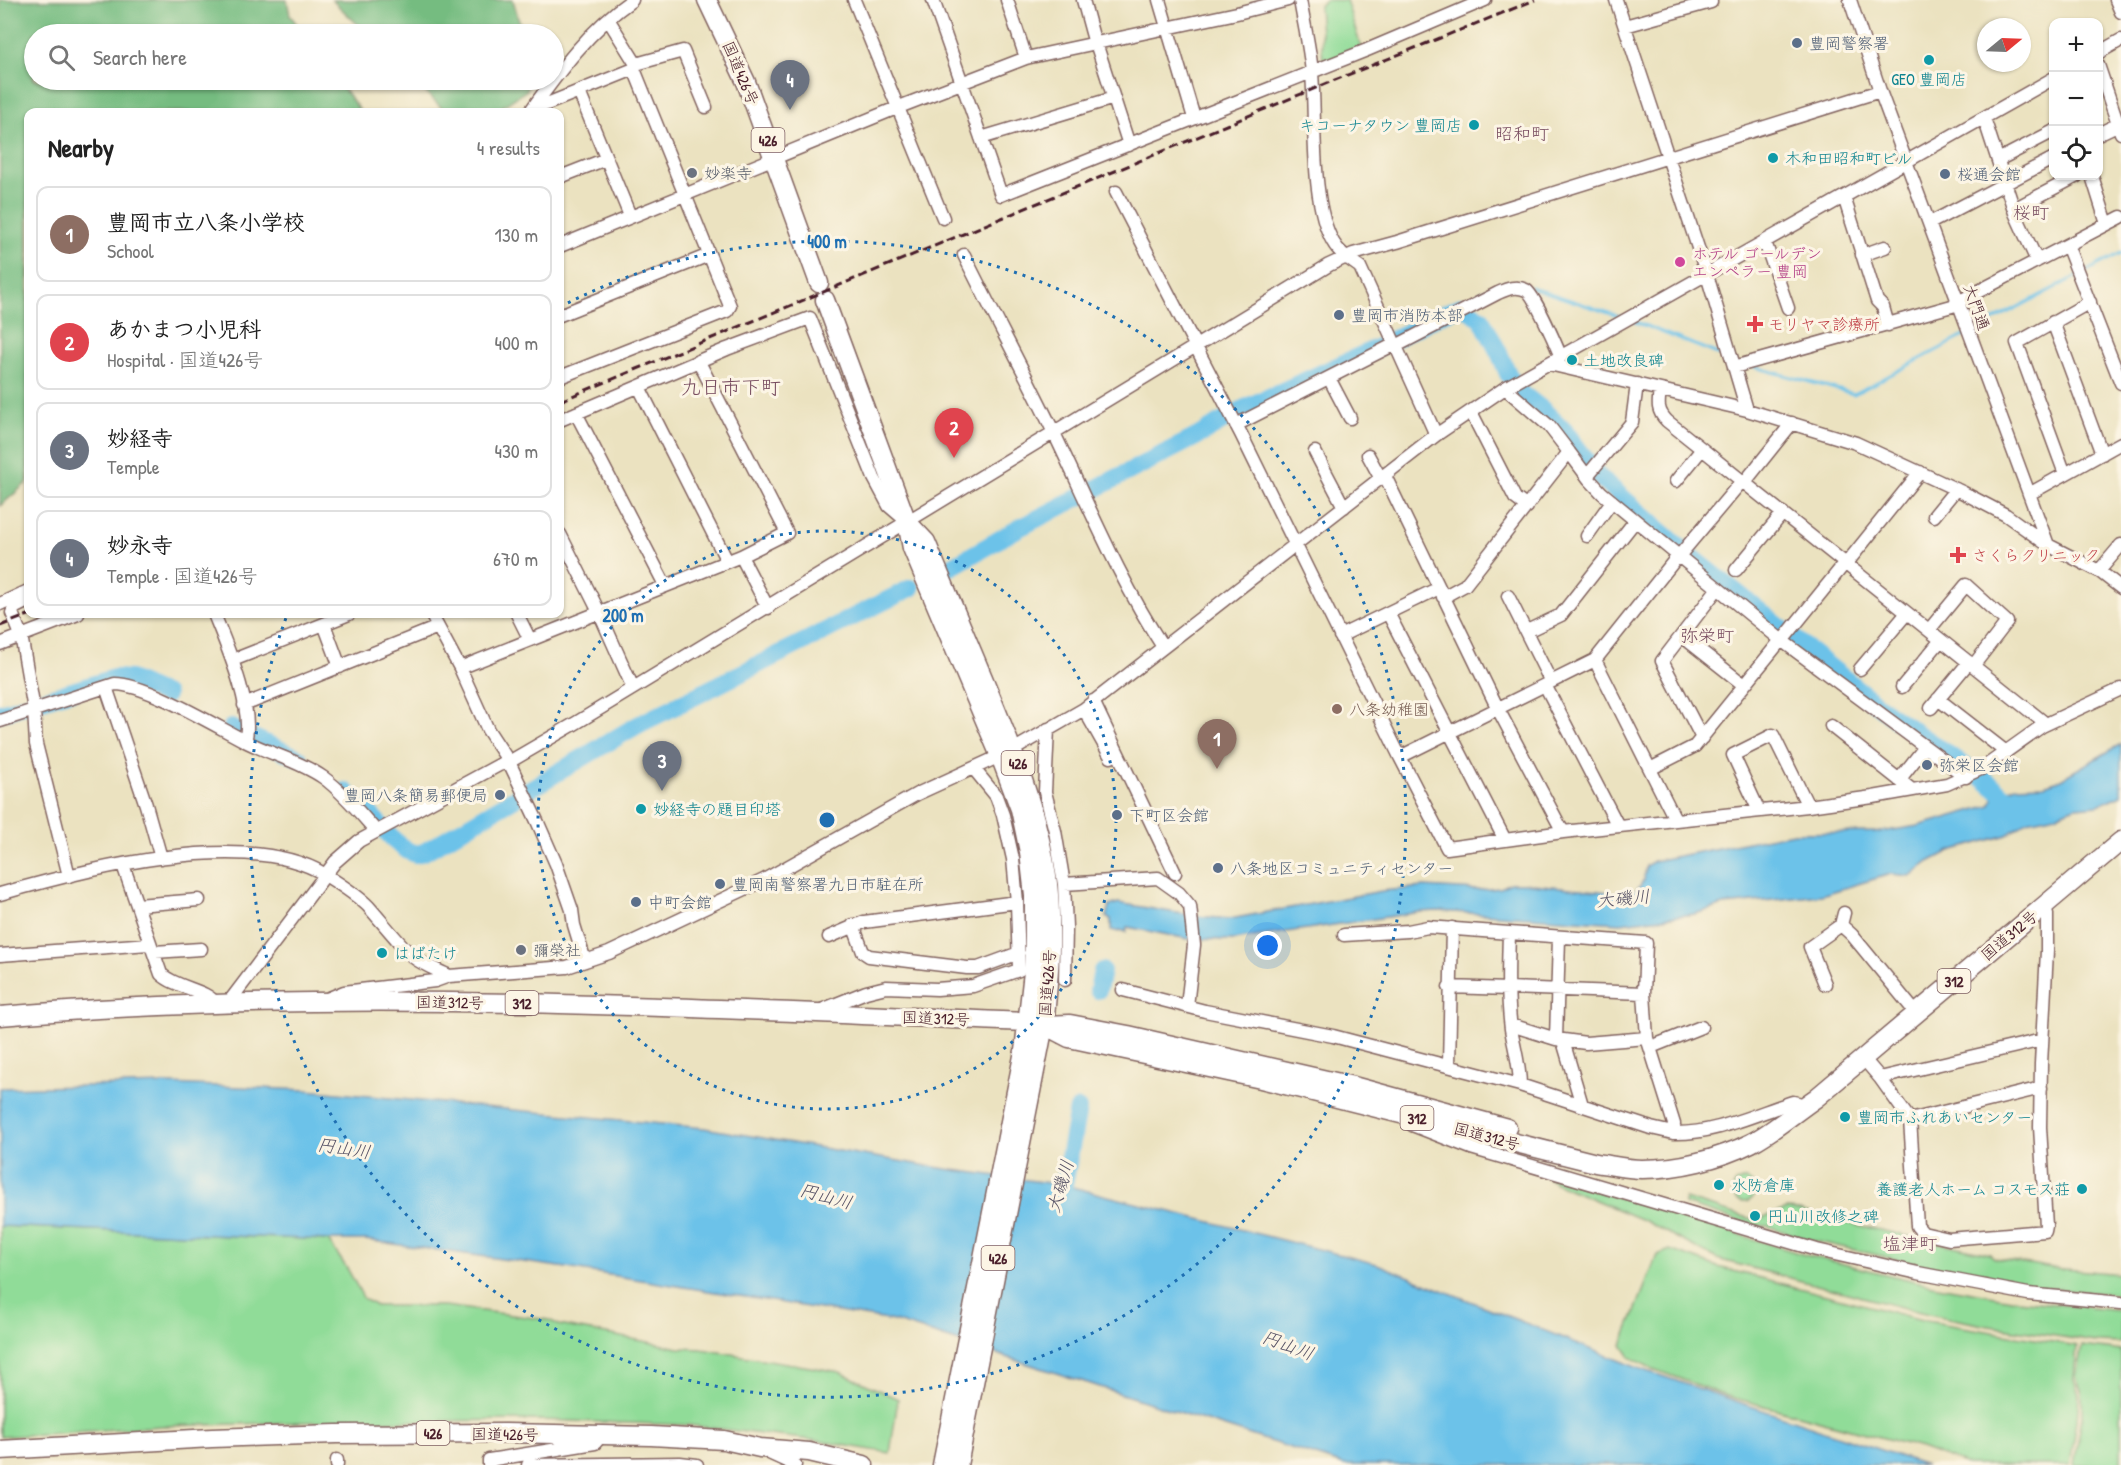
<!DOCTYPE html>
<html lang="en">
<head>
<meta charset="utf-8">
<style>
	:root { --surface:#fff; --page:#f2f2f2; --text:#222; --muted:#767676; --line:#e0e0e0; --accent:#b45309 }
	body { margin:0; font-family:"Patrick Hand","Klee One",sans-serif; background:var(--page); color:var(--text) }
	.controls { position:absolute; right:18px; top:18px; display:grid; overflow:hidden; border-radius:12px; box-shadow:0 2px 4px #0004 }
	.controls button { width:54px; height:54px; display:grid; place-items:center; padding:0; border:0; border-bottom:2px solid var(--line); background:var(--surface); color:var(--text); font:30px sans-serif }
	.compass { position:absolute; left:1977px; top:18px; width:54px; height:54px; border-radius:50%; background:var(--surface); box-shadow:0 2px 4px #0004; rotate:71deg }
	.you { position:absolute; left:1268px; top:946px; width:21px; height:21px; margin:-15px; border:4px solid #fff; border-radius:50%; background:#1a73e8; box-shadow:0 0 0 9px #1a73e833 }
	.badge { display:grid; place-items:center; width:39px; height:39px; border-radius:50%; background:var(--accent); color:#fff; font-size:20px; font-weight:700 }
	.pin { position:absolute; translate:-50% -50px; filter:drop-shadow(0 2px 3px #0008) }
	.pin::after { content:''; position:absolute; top:32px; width:21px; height:18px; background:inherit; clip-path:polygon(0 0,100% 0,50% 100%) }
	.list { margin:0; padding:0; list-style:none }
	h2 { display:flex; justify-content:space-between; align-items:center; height:78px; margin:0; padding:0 24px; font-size:26px }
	h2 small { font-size:20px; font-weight:400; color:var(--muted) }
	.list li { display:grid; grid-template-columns:39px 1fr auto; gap:18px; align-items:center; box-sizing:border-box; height:96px; margin:0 12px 12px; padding:0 12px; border:2px solid var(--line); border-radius:12px }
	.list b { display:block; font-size:22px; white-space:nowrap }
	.list p { margin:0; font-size:20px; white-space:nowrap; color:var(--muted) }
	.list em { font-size:20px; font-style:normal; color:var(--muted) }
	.icon { flex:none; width:33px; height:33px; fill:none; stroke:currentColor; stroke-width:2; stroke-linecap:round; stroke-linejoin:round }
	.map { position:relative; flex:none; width:2121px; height:1465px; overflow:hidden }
	.search { position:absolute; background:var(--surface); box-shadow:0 2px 4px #0004; left:24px; top:24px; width:540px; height:66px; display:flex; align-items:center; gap:15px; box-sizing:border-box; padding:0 21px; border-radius:33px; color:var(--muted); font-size:22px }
	.panel { position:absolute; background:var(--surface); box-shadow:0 2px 4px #0004; left:24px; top:108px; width:540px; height:510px; border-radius:12px }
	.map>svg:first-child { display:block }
	.green { fill:#90dc98; stroke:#6d7e62; stroke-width:1.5 }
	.forest { fill:#74bc80; stroke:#5f6e56; stroke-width:1.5 }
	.water { fill:#6cc2e9; stroke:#5b708a; stroke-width:1.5 }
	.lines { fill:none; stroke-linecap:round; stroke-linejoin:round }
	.stream { stroke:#6cc2e9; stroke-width:3 }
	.river { stroke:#6cc2e9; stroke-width:18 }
	.minor-casing { stroke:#82635f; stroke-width:15 }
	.highway-casing { stroke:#82635f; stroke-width:21 }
	.minor { stroke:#fff; stroke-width:12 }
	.highway { stroke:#fff; stroke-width:18 }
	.rail { stroke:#4a1f2b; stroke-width:3; stroke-dasharray:9 4.5; stroke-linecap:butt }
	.ring { fill:none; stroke:#1f6fb2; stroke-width:3; stroke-dasharray:3 6 }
	.service-dot { fill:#5c6f8a; stroke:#fcf5e5; stroke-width:2 }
	.culture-dot { fill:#0f9aa8; stroke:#fcf5e5; stroke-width:2 }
	.worship-dot { fill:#6b7280; stroke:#fcf5e5; stroke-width:2 }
	.hotel-dot { fill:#d1479c; stroke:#fcf5e5; stroke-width:2 }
	.health-dot { fill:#e0444e; stroke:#fcf5e5; stroke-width:2 }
	.education-dot { fill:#8d6e63; stroke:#fcf5e5; stroke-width:2 }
	.labels { text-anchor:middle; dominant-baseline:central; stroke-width:6; stroke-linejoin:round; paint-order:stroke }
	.shield { fill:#fcf5e5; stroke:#7f5f63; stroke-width:1.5 }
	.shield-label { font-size:15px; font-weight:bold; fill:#4a1f2b }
	.service-label { font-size:16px; fill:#4e5e75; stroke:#fcf5e5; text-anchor:start }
	.street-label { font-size:16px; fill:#4a1f2b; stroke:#fcf5e5 }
	.culture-label { font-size:16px; fill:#0d838f; stroke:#fcf5e5; text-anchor:start }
	.worship-label { font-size:16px; fill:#5b616d; stroke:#fcf5e5; text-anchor:start }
	.hotel-label { font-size:16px; fill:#b23c85; stroke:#fcf5e5; text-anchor:start }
	.health-label { font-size:16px; fill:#be3a42; stroke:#fcf5e5; text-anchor:start }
	.education-label { font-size:16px; fill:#785e54; stroke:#fcf5e5; text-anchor:start }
	.neighbourhood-label { font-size:18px; fill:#764a5e; stroke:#fcf5e5 }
	.water-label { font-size:18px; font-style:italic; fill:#545064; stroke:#fcf5e5 }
	.quarter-label { font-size:20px; fill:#764a5e; stroke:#fcf5e5 }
	.centre { fill:#1f6fb2; stroke:#fcf5e5; stroke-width:3 }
	.ring-label { font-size:18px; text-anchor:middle; font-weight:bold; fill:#1f6fb2; stroke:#fcf5e5; stroke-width:6; stroke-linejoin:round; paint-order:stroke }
</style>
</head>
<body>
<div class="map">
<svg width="2121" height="1465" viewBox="0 0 2121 1465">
	<rect width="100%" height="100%" fill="#fcf5e5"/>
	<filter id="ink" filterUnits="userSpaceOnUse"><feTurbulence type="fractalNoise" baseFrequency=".0167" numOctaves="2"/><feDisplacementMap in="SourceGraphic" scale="12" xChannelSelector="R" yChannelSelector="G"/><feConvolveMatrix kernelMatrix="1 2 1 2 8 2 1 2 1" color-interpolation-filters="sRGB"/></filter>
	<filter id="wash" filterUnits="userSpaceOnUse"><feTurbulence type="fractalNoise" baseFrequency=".008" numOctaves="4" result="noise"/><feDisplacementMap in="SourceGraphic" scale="24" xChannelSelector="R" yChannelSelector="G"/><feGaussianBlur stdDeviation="1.35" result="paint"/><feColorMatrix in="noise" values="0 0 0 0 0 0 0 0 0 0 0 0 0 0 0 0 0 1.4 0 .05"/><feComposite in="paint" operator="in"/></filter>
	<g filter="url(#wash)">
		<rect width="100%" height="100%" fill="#ebe2c0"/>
		<path class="green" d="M1325,0H1346L1362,50L1327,63L1323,61L1319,7Z
			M1549,1176L1805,1255L1932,1285L2017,1300L2121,1311V1343L2096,1342L1989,1326L1928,1314L1717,1259L1645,1221L1557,1184L1546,1177Z
			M1733 1191a11 11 0 1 1 22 0a11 11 0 1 1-22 0Z
			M1685,1199L1755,1220L1787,1209L1799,1210L1834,1220L1990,1254L1994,1258L2053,1268L2121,1274V1295L2027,1286L1939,1269L1806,1239L1768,1226H1755L1685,1204Z
			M0,1226L328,1240L348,1270L364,1299L376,1306H445L549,1320L559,1325L679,1348L701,1349L840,1372L898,1399L890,1453L812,1440L687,1425L540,1420L307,1422L162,1426L0,1437Z
			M1670,1250L1718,1267L1926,1321L2077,1346L2074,1379L2079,1395L2077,1420L2070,1465H1967L1921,1448L1727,1396L1653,1369L1630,1357L1622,1345L1657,1255Z
			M2082,1346L2121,1351V1465H2074L2082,1417V1393L2076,1376Z"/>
		<path class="forest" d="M0,0H287L290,15L304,34H34V80H337L361,112H28V482L0,506Z
			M332,0H513L523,34H368Z
			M413,80H529L527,90L494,112H446Z"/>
		<path class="water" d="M2121,744V795L2098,805L2076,807L2056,815L2027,821L2007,835L1950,851L1929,862L1910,876L1891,874L1821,895L1724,905L1695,914L1621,923L1438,911L1420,912L1233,940L1189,939L1127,927L1126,932L1120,930L1119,932L1111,930V919L1106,917L1109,906L1118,903L1195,916L1230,919L1382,891L1424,887L1478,890L1500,888L1510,883H1523L1626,894C1642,890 1644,881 1646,866L1654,861L1793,833L1881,832L1918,826L1991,805L1993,798L2015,786L2044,785L2059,780Z
			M170,1084L306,1090L704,1128L946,1169L1064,1185L1377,1264L1638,1368L1925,1465H1344L894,1321L567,1268L365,1240H328L0,1226V1088Z"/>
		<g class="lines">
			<path class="stream" d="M2083,273L2121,253
				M1531,287L1624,318
				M1465,304C1477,295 1496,280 1512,283
				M1633,321L1728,358
				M1971,332L2077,276
				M1751,366L1854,394L1966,335"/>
			<path class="river" d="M951,567L1019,528L1198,436L1245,408L1379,347L1440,315L1462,306L1481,318L1500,355L1509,376L1520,392L1542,409L1565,431L1598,476L1677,545L1849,682L1889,714L1984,779L2018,807
				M0,713L114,678L130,679L166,695
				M231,728L299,758
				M345,791L366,810L397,843L408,851L416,854L424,852L636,726L911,588
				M1098,990L1102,971
				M1056,1206L1064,1185L1078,1109"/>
		</g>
	</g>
	<g filter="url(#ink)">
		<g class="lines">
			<g class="minor-casing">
				<path id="minor" d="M854,0L943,218
					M933,0L1001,195L1367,50L1485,0
					M1007,0L1026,58
					M1083,0L1095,44
					M1159,0L1194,118
					M1300,0C1304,24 1310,49 1312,73C1316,120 1310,202 1333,242C1339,253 1350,260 1360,267L1436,435
					M1616,0L1707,275L1747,410
					M1850,0L1880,91L2048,545L2099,571L2121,588
					M2116,0L2121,12
					M1625,26L1711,2L1710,0
					M1096,43L1129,145
					M2098,53L2121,40
					M636,64L683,51L706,107
					M2098,65L2121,133
					M579,92L630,216
					M532,110L634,69
					M530,112C559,71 590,29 632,0
					M1984,118L2015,213L2037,261
					M2098,134L2121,123
					M981,138L1114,98
					M1998,160L2054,131
					M2092,176L2107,224
					M560,177L606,159
					M1116,192L1241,434L1400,757
					M1844,197L1877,301L1883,307L1888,325
					M2014,209L2077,176
					M1930,223L2054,158
					M1765,242L1788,308
					M2067,245L2121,383
					M560,246L899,107L1026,58L1237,13L1288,0
					M964,255C994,316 1026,375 1055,435C1089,506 1120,581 1163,647
					M1862,255L1885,247
					M1958,302L2121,217
					M560,315L709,255
					M2053,322L2102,454
					M1396,346L1498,293C1507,289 1516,285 1526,290C1534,294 1556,345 1561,357
					M1549,364L1747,410L1856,443L1962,492L2006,515L2048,545
					M1734,367L1959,304
					M560,377L727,311L730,306L634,69L636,64L608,19
					M1329,378L1350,418
					M639,387L727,561
					M1660,390C1658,404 1657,411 1667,421L2046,724
					M1471,412L1515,498L1527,507
					M576,413L665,585
					M560,420L727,349L810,318L874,478L889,506L903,518
					M1236,425L1395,344
					M1315,452L1344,507
					M1569,452L1589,479L1602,493L1781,640L1966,777
					M1368,455L1381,479
					M2065,474L2017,343L2090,302
					M1385,476L1498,709L1563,832
					M1587,476L1632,422L1637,384
					M1676,481L1702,449
					M1744,483L1792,423
					M2029,494L2121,443
					M1934,516L1956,489
					M560,534L599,612L633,688
					M1587,536L1612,501
					M741,556L768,608
					M1679,556L1742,481
					M1846,564L1920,472
					M1736,570L1783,513
					M2099,571L2121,545
					M1508,596L1551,682
					M1443,597L1465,585L1569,452L1549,426L1505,388
					M28,601L14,608L12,613L21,635L34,710L36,744L69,876
					M0,604L28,591
					M1388,613L1505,840
					M214,614C226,644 255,710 245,741
					M431,614L460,668L488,730L509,762L538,823L556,864L572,910L574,925L585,961
					M517,614L530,640
					M324,624L340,667
					M1929,630L1966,585L2007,622L1973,666
					M1527,631L1561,615L1635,521
					M1340,636L1439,588
					M1682,636L1744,685
					M1782,641L1845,563
					M0,644L78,614
					M233,660L349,614
					M1595,660L1678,556
					M460,668L741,556L787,533L699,362
					M1860,669L1907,613
					M1545,685L1618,826
					M106,687L146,805L161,858
					M1902,687L1941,640
					M1938,699L2006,752
					M1093,701L1175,873
					M244,705L438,627
					M1931,708L1969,662
					M1084,709L1111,757
					M0,721L115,684C146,684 214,725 245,741C270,754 300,761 324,778C343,792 360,813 376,831
					M1831,726L1912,790
					M1048,729L1045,792L1055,831L1064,884L1066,927L1065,980
					M1702,738L1662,661L1718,588
					M1650,769L1695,746L1781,640
					M1899,780L1925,747
					M1759,811L1733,755L1773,735L1808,806
					M1675,819L1595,660L1400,757L1447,848L1563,832L1808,806L1873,797L1947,784L1983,768L2042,726L2121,689
					M123,865L161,974C176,988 207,990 215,1003
					M1064,884L1158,878L1179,893L1190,906L1194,945L1187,1006
					M0,894C83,870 246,827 324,874C338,883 356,894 368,906C383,923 397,941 413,957C423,965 438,970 449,976
					M137,905L199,900
					M853,925L863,952L869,956L967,968H978L1019,953
					M1841,925L1852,935L1916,1013
					M1509,934C1508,965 1507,997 1511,1029C1514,1047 1520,1066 1520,1085L1651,1128L1673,1133
					M1344,935L1408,931L1428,927L1646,943L1644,993L1647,1038L1674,1124L1673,1133C1715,1134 1753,1115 1793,1102L1798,1103L1802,1108
					M829,937L864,922L1017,902
					M154,952L201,949
					M0,955L149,944
					M1825,984L1810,947L1841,925L1844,913
					M1449,987L1508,989
					M1508,988L1644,993
					M1123,990L1205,1011L1333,1036L1520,1085
					M327,999L344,992L435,981L449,976L567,967L609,953L764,880L917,794L1013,750L1084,709L1436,435L1505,388L2054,78
					M229,1002L335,862L359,841L499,765L509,762L576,723L1329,265L1353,254L1397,242L1880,91
					M819,1011L866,992L886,987L937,989L973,986L1019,970L1017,902L1013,859L1003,815L996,796L974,769
					M1511,1025L1556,1039L1586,1043L1647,1038
					M1556,1039L1559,938
					M1563,1041L1582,1105
					M1651,1047L1701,1027
					M1863,1058L1880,1078L1910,1120L1917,1226L1923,1233L1949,1239L2045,1231L2046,1226L2040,1127L2041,1064L2047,951V914L2044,905
					M1449,1065L1452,928
					M1880,1078L2042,1040
					M1910,1120L2041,1088
					M1412,1125L1471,1148L1817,1250L1918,1273L2028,1294L2121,1303
					M769,1453L795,1465
					M337,1465V1460
					M489,1465V1460L595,1443L601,1436
					M528,1465L680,1463L697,1465"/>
			</g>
			<g class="highway-casing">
				<path id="highway" d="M707,0L746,82L819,283
					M825,300L907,522L912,548L1000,756L1020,809L1029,852L1034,896V963L1024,1051L942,1465
					M908,523L926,542C946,590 966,638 986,685C1013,750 1039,814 1048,884C1053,932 1049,978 1044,1025L958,1465
					M0,1016C342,987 686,1008 1028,1022L1044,1025L1069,1038L1261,1079L1596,1163C1611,1165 1627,1169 1642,1169C1678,1169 1719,1159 1751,1143C1774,1131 1794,1113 1816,1098L2121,841
					M1046,1025L1070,1024L1128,1035L1353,1086L1507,1128
					M0,1450L212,1438L336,1434L506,1433L651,1436L724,1440L760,1448L809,1452L864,1465"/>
			</g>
			<use href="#minor" class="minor"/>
			<use href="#highway" class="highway"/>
			<path class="rail" d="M560,401L1335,80L1535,0
				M0,626L31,614"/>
		</g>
	</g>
	<g class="ring">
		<circle cx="827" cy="820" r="289"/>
		<path d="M560 307A578 578 0 1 1 286 618"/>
	</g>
	<g class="service-dot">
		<circle cx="1797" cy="43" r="6"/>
		<circle cx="1945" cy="174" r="6"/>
		<circle cx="1339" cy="315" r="6"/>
		<circle cx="1927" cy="765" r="6"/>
		<circle cx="500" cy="795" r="6"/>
		<circle cx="1117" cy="815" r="6"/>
		<circle cx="1218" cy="868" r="6"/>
		<circle cx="720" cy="884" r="6"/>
		<circle cx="636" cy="902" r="6"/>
	</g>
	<g class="culture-dot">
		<circle cx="1929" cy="60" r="6"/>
		<circle cx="1474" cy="125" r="6"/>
		<circle cx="1773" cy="158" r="6"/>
		<circle cx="1572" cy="360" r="6"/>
		<circle cx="641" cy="809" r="6"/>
		<circle cx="382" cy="953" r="6"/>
		<circle cx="1845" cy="1117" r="6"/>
		<circle cx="1719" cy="1185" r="6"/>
		<circle cx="2082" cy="1189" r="6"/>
		<circle cx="1755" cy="1216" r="6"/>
	</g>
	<g class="worship-dot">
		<circle cx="692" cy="173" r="6"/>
		<circle cx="521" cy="950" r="6"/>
	</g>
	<circle class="hotel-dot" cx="1680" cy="262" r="6"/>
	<g class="health-dot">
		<path d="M1752 315h6v6h6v6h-6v6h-6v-6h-6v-6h6z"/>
		<path d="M1955 546h6v6h6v6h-6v6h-6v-6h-6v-6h6z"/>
	</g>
	<circle class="education-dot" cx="1337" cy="709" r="6"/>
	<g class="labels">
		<g class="shield">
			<rect x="751.5" y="128" width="33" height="24" rx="4.5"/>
			<rect x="1001.5" y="751" width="33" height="24" rx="4.5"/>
			<rect x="1937.5" y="969" width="33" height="24" rx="4.5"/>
			<rect x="505.5" y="991" width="33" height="24" rx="4.5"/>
			<rect x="1400.5" y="1106" width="33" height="24" rx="4.5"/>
			<rect x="981.5" y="1246" width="33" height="24" rx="4.5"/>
			<rect x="416.5" y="1421" width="33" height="24" rx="4.5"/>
		</g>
		<g class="shield-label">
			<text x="768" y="140">426</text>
			<text x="1018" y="763">426</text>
			<text x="1954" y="981">312</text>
			<text x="522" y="1003">312</text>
			<text x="1417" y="1118">312</text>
			<text x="998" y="1258">426</text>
			<text x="433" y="1433">426</text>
		</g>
		<g class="service-label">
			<text x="1809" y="43">豊岡警察署</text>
			<text x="1957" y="174">桜通会館</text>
			<text x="1351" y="315">豊岡市消防本部</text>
			<text x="1939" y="765">弥栄区会館</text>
			<text x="488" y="795" text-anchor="end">豊岡八条簡易郵便局</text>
			<text x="1129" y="815">下町区会館</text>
			<text x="1230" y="868">八条地区コミュニティセンター</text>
			<text x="732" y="884">豊岡南警察署九日市駐在所</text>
			<text x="648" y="902">中町会館</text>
		</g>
		<g class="street-label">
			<text transform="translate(741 73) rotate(67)">国道426号</text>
			<text transform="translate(1977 307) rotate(70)">大門通</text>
			<text transform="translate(2009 935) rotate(-40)">国道312号</text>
			<text transform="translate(1047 983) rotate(-86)">国道426号</text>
			<text transform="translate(450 1002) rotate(1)">国道312号</text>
			<text transform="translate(936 1018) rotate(2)">国道312号</text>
			<text transform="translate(1487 1136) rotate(15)">国道312号</text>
			<text transform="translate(505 1434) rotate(1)">国道426号</text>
		</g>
		<g class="culture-label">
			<text x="1929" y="79" text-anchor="middle">GEO 豊岡店</text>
			<text x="1462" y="125" text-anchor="end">キコーナタウン 豊岡店</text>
			<text x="1785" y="158">木和田昭和町ビル</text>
			<text x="1584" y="360">土地改良碑</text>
			<text x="653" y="809">妙経寺の題目印塔</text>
			<text x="394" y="953">はばたけ</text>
			<text x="1857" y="1117">豊岡市ふれあいセンター</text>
			<text x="1731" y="1185">水防倉庫</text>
			<text x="2070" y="1189" text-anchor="end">養護老人ホーム コスモス荘</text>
			<text x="1767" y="1216">円山川改修之碑</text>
		</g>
		<g class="worship-label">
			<text x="704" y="173">妙楽寺</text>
			<text x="533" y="950">彌榮社</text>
		</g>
		<g class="hotel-label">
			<text x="1692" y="253">ホテル ゴールデン<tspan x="1692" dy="18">エンペラー 豊岡</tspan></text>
		</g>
		<g class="health-label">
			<text x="1768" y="324">モリヤマ診療所</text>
			<text x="1972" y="555">さくらクリニック</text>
		</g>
		<g class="education-label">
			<text x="1349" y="709">八条幼稚園</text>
		</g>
		<g class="neighbourhood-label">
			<text x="1522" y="133">昭和町</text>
			<text x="2031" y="212">桜町</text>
			<text x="1707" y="635">弥栄町</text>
			<text x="1910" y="1243">塩津町</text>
		</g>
		<g class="water-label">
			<text transform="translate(1623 898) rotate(-5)">大磯川</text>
			<text transform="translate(344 1148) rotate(9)">円山川</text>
			<text transform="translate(1060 1186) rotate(-74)">大磯川</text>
			<text transform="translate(826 1196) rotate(15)">円山川</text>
			<text transform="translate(1288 1345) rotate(20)">円山川</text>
		</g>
		<g class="quarter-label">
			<text x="731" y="386">九日市下町</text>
		</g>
	</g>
	<circle cx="827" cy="820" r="9" class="centre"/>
	<g class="ring-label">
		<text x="827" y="248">400 m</text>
		<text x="623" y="622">200 m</text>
	</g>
</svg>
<div class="controls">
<button>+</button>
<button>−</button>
<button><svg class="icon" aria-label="locate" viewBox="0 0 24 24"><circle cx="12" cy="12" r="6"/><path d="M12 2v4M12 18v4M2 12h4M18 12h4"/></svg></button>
</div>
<svg class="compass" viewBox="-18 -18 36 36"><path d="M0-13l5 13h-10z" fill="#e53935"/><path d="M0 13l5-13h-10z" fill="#767676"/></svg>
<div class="you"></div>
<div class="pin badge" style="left:1217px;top:769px;background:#8d6e63">1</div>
<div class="pin badge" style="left:954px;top:458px;background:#e0444e">2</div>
<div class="pin badge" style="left:662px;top:791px;background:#6b7280">3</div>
<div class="pin badge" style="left:790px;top:110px;background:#6b7280">4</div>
<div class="search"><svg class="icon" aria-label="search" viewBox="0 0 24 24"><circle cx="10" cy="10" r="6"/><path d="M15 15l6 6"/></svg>Search here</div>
<section class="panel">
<h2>Nearby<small>4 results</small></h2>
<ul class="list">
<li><span class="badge" style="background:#8d6e63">1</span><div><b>豊岡市立八条小学校</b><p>School</p></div><em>130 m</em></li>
<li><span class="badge" style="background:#e0444e">2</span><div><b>あかまつ小児科</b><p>Hospital · 国道426号</p></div><em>400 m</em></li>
<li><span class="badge" style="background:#6b7280">3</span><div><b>妙経寺</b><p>Temple</p></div><em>430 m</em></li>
<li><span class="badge" style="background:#6b7280">4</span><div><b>妙永寺</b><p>Temple · 国道426号</p></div><em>670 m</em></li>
</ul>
</section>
</div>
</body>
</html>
